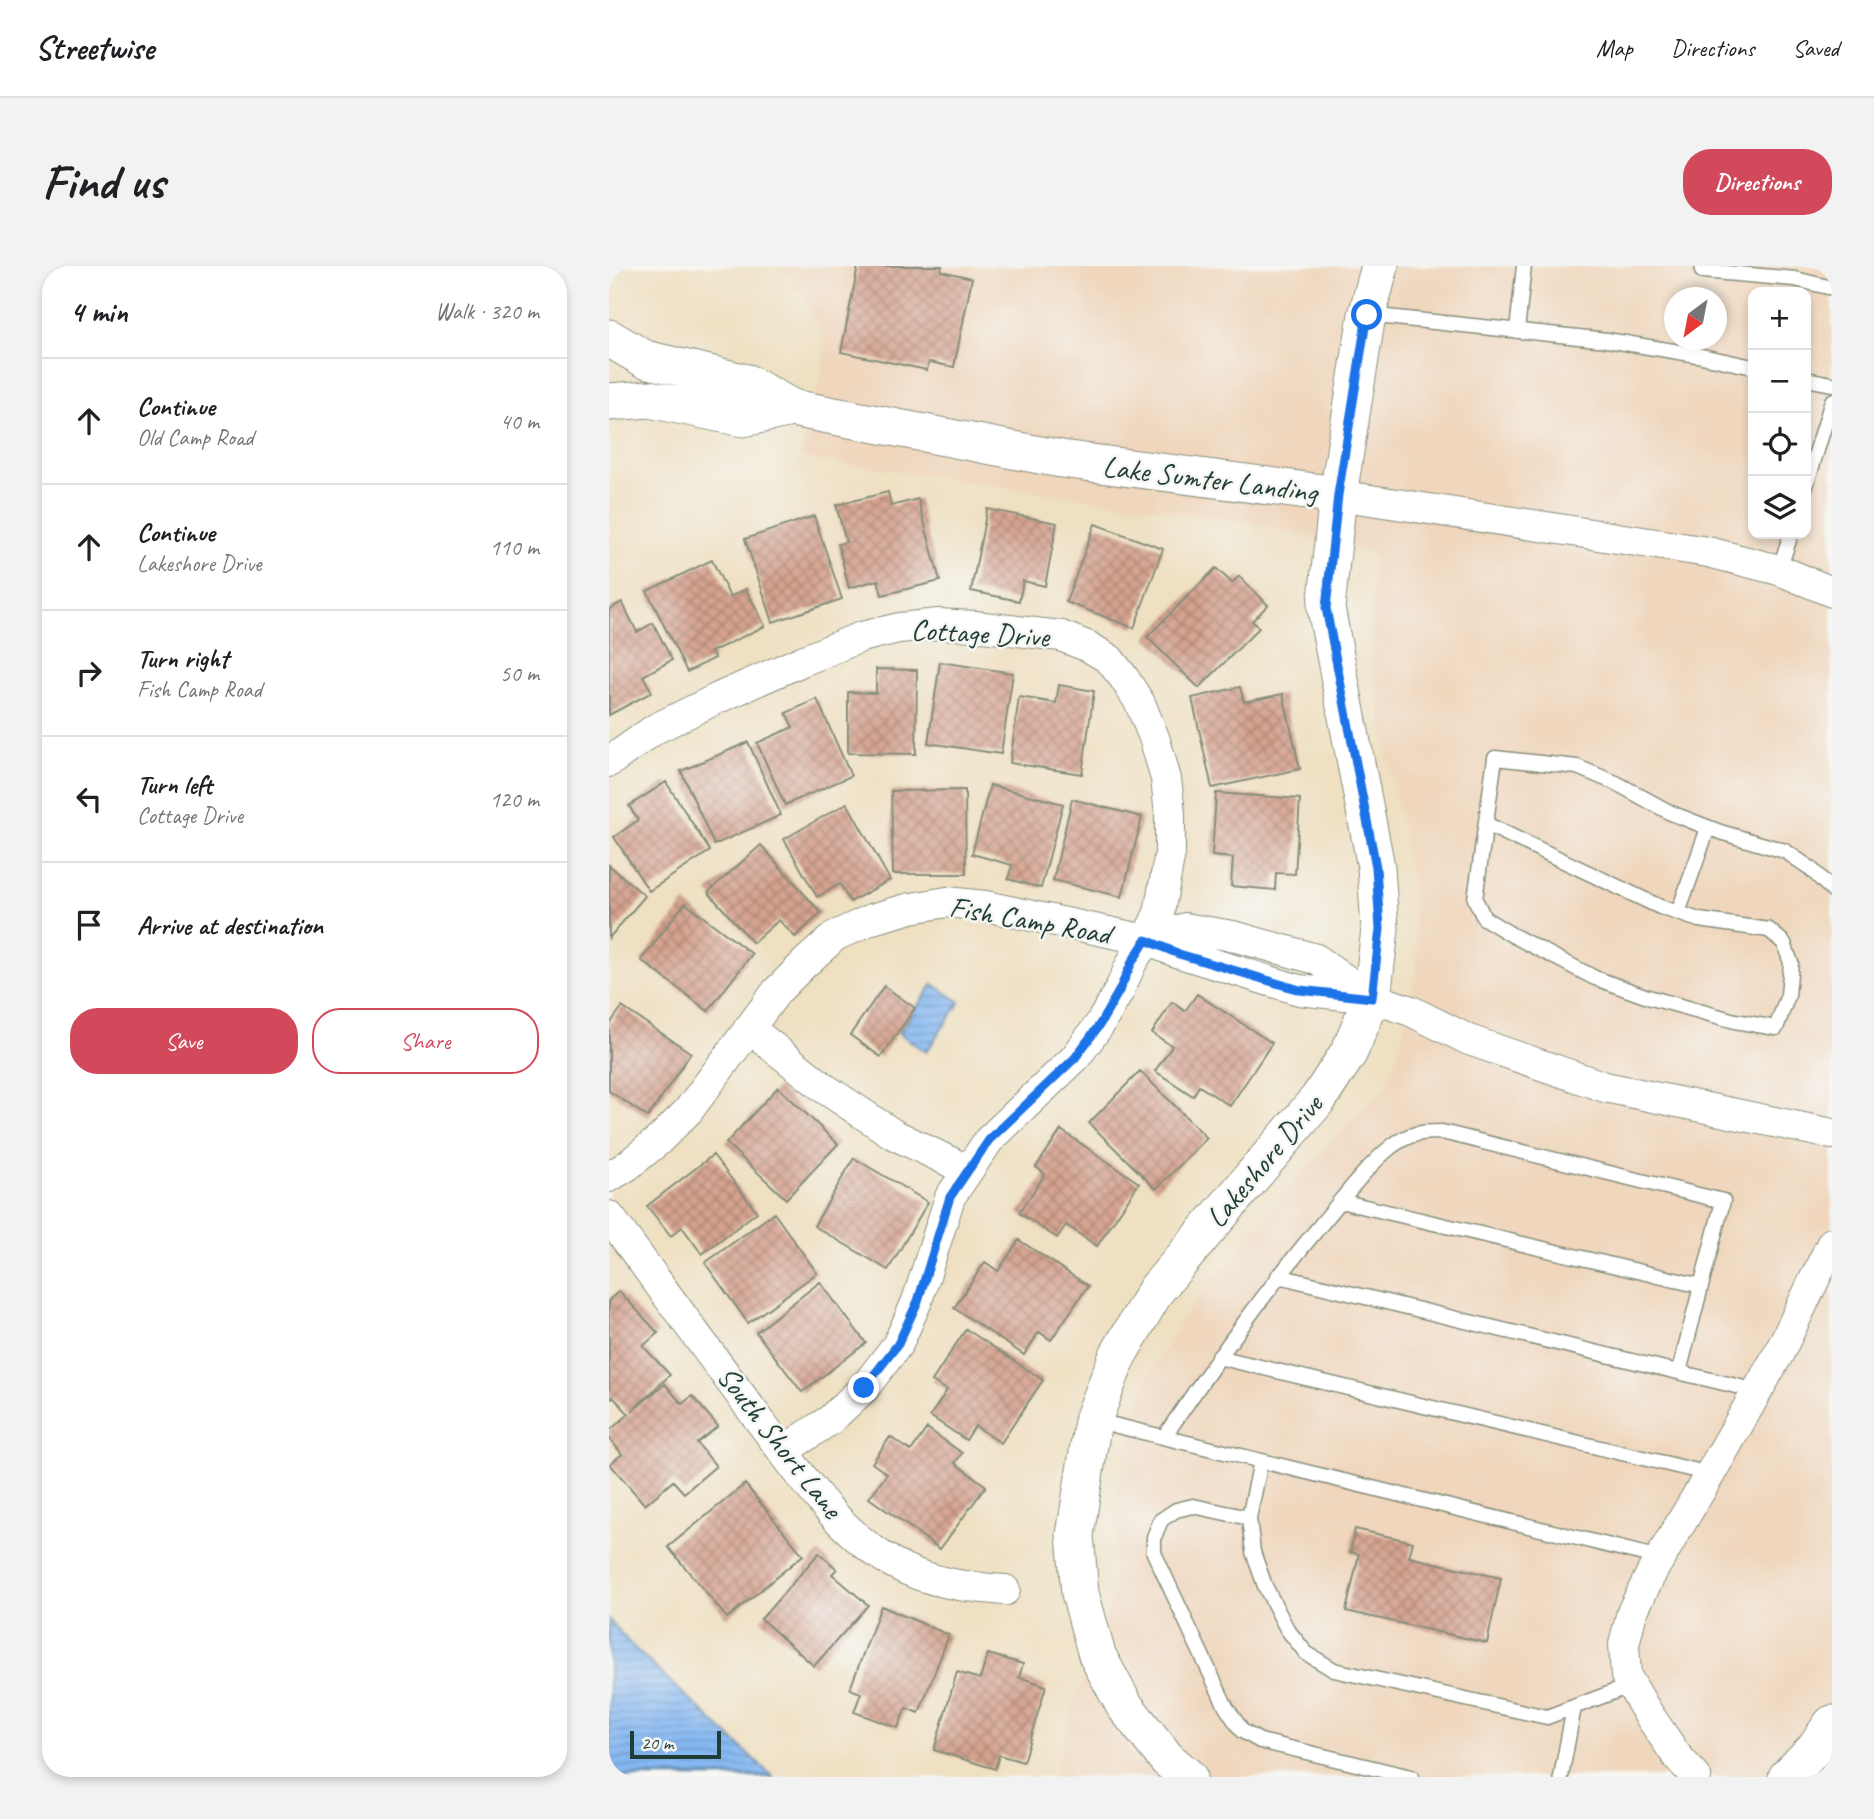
<!DOCTYPE html>
<html lang="en">
<head>
<meta charset="utf-8">
<style>
	:root { --surface:#fff; --page:#f2f2f2; --text:#202124; --muted:#757577; --line:#e0e0e0; --accent:#d1495b }
	body { margin:0; font-family:Caveat,sans-serif; background:var(--page); color:var(--text) }
	.controls { position:absolute; right:21px; top:21px; display:grid; overflow:hidden; border-radius:14px; box-shadow:0 4px 10px #0003 }
	.controls button { width:63px; height:63px; display:grid; place-items:center; padding:0; border:0; border-bottom:2px solid var(--line); background:var(--surface); color:var(--text); font:35px sans-serif }
	.compass { position:absolute; left:1055px; top:21px; width:63px; height:63px; border-radius:50%; background:var(--surface); box-shadow:0 4px 10px #0003; rotate:212deg }
	.scale { position:absolute; left:21px; bottom:18px; width:91px; box-sizing:border-box; padding-left:7px; border:4px solid #1f3d34; border-top:0; font-size:19px; line-height:24px; white-space:nowrap; color:#1f3d34; -webkit-text-stroke:5px #f6f6f2; paint-order:stroke }
	.stop { position:absolute; width:21px; height:21px; margin:-16px; border:5px solid #1a73e8; border-radius:50%; background:#fff }
	.stop.end { background:#1a73e8; border-color:#fff; box-shadow:0 2px 7px #0008 }
	.list { margin:0; padding:0; list-style:none }
	h2 { display:flex; justify-content:space-between; align-items:center; height:91px; margin:0; padding:0 28px; font-size:30px }
	h2 small { font-size:23px; font-weight:400; color:var(--muted) }
	.list li { display:grid; grid-template-columns:46px 1fr auto; gap:21px; align-items:center; box-sizing:border-box; height:126px; padding:0 28px; border-top:2px solid var(--line) }
	.list b { display:block; font-size:26px; white-space:nowrap }
	.list p { margin:0; font-size:23px; white-space:nowrap; color:var(--muted) }
	.list em { font-size:23px; font-style:normal; color:var(--muted) }
	.actions { display:flex; gap:14px; padding:21px 28px }
	.actions a { flex:1; padding:16px 0; border:2px solid var(--accent); border-radius:28px; text-align:center; font-size:24px; color:var(--accent) }
	.actions .main { background:var(--accent); color:#fff }
	.icon { flex:none; width:38px; height:38px; fill:none; stroke:currentColor; stroke-width:2; stroke-linecap:round; stroke-linejoin:round }
	.map { position:relative; flex:none; width:1223px; height:1511px; overflow:hidden; border-radius:28px }
	header { display:flex; align-items:center; gap:42px; box-sizing:border-box; height:98px; padding:0 35px; background:var(--surface); border-bottom:2px solid var(--line) }
	header strong { font-size:33px }
	nav { display:flex; gap:38px; margin-inline-start:auto; font-size:24px }
	.intro { display:flex; align-items:center; justify-content:space-between; box-sizing:border-box; height:168px; padding:0 42px }
	h1 { margin:0; font-size:49px }
	.button { padding:18px 32px; border-radius:28px; background:var(--accent); color:#fff; font-size:24px; font-weight:700 }
	main { display:flex; gap:42px; padding:0 42px }
	aside { flex:1; background:var(--surface); border-radius:28px; box-shadow:0 4px 10px #0003 }
	.map>svg:first-child { display:block }
	.built { fill:#efd6bc; fill-rule:evenodd }
	.water { fill:url(#water-rules); stroke:#527a94; stroke-width:2 }
	.building { fill:url(#building-cross-hatch) }
	.lines { fill:none; stroke-linecap:round; stroke-linejoin:round }
	.service-casing { stroke:#878e7b; stroke-width:17 }
	.minor-casing { stroke:#878e7b; stroke-width:32 }
	.tertiary-casing { stroke:#878e7b; stroke-width:39 }
	.service { stroke:#fff; stroke-width:14 }
	.minor { stroke:#fff; stroke-width:30 }
	.tertiary { stroke:#fff; stroke-width:37 }
	.route { stroke:#1a73e8; stroke-width:9 }
	.labels { text-anchor:middle; dominant-baseline:central; stroke-width:5; stroke-linejoin:round; paint-order:stroke }
	.street-label { font-size:30px; fill:#1f3d34; stroke:#f6f6f2 }
</style>
</head>
<body>
<header>
<strong>Streetwise</strong>
<nav><a>Map</a><a>Directions</a><a>Saved</a></nav>
</header>
<div class="intro"><h1>Find us</h1><a class="button">Directions</a></div>
<main>
<aside>
<h2>4 min<small>Walk · 320 m</small></h2>
<ul class="list">
<li><svg class="icon" aria-label="ahead" viewBox="0 0 24 24"><path d="M12 20V5M6 11l6-6 6 6"/></svg><div><b>Continue</b><p>Old Camp Road</p></div><em>40 m</em></li>
<li><svg class="icon" aria-label="ahead" viewBox="0 0 24 24"><path d="M12 20V5M6 11l6-6 6 6"/></svg><div><b>Continue</b><p>Lakeshore Drive</p></div><em>110 m</em></li>
<li><svg class="icon" aria-label="right" viewBox="0 0 24 24"><path d="M7 20v-9h11M14 6l5 5-5 5"/></svg><div><b>Turn right</b><p>Fish Camp Road</p></div><em>50 m</em></li>
<li><svg class="icon" aria-label="left" viewBox="0 0 24 24"><path d="M17 20v-9H6M10 6l-5 5 5 5"/></svg><div><b>Turn left</b><p>Cottage Drive</p></div><em>120 m</em></li>
<li><svg class="icon" aria-label="arrive" viewBox="0 0 24 24"><path d="M6 21V4h12l-3 4 3 4H6"/></svg><div><b>Arrive at destination</b></div></li>
</ul>
<div class="actions"><a class="main">Save</a><a>Share</a></div>
</aside>
<div class="map">
<svg width="1223" height="1511" viewBox="0 0 1223 1511">
	<defs>
		<pattern id="water-rules" width="6" height="5" patternUnits="userSpaceOnUse" patternTransform="scale(1.75)"><rect width="6" height="5" fill="#86b8f3"/><path d="M0 2.5h6" fill="none" stroke="#6d97c6"/></pattern>
		<pattern id="building-cross-hatch" width="8" height="8" patternUnits="userSpaceOnUse" patternTransform="scale(1.75)"><rect width="8" height="8" fill="#d6a390"/><path d="M0 0l8 8M0 8l8-8" fill="none" stroke="#ad8676"/></pattern>
	</defs>
	<rect width="100%" height="100%" fill="#f6f6f2"/>
	<filter id="ink" filterUnits="userSpaceOnUse"><feTurbulence type="fractalNoise" baseFrequency=".0143" numOctaves="2"/><feDisplacementMap in="SourceGraphic" scale="14" xChannelSelector="R" yChannelSelector="G"/><feConvolveMatrix kernelMatrix="1 2 1 2 8 2 1 2 1" color-interpolation-filters="sRGB"/></filter>
	<filter id="wash" filterUnits="userSpaceOnUse"><feTurbulence type="fractalNoise" baseFrequency=".00686" numOctaves="4" result="noise"/><feDisplacementMap in="SourceGraphic" scale="28" xChannelSelector="R" yChannelSelector="G"/><feGaussianBlur stdDeviation="1.57" result="paint"/><feColorMatrix in="noise" values="0 0 0 0 0 0 0 0 0 0 0 0 0 0 0 0 0 1.4 0 .05"/><feComposite in="paint" operator="in"/></filter>
	<g filter="url(#wash)">
		<rect width="100%" height="100%" fill="#efe0c2"/>
		<path class="built" d="M167,0H1223V1511H445L465,1434L504,1330L508,1227L536,1114L581,1042L689,910L777,819L789,787L808,706L805,633L762,394L765,288L635,255L191,191L215,100L216,68L181,13ZM1144,26H1197V268H1144ZM1066,32H1108V74H1066Z"/>
		<path class="water" d="M324,718L351,736L317,786L290,767Z
			M0,1354L23,1380L164,1511H0Z"/>
		<g id="blocks">
			<path class="building" d="M249,0H333L332,5L363,12L345,101L320,96L318,104L232,86Z
				M279,226L282,240L309,233L331,315L273,329L269,314L240,322L229,278L237,276L227,239Z
				M378,243L448,257L436,320L414,315L410,335L362,325Z
				M205,250L233,333L164,356L136,273Z
				M486,258L554,283L525,362L457,336Z
				M103,294L121,331L137,323L156,360L102,386L106,392L78,406L38,325Z
				M607,302L623,317L630,310L659,339L643,355L650,362L590,422L538,371Z
				M13,336L28,366L44,357L63,394L34,410L43,426L0,449V343Z
				M331,396L404,407L392,488L319,477Z
				M267,403L308,404L307,488L239,487V426L267,427Z
				M450,419L485,425L473,508L401,497L410,431L447,437Z
				M631,421L635,436L674,428L691,503L603,522L583,432Z
				M208,433L242,510L176,539L148,477L184,461L177,447Z
				M139,476L172,549L105,579L72,505Z
				M57,516L101,585L40,625L5,571L29,554L20,540Z
				M381,519L454,538L432,622L399,613L403,599L363,588Z
				M356,524L357,608H284L282,525Z
				M607,527L691,533L686,608L667,607L666,624L622,620L624,592L603,590Z
				M463,533L533,551L513,631L444,614Z
				M238,537L281,614L241,636L231,618L208,631L175,573Z
				M152,579L212,647L186,671L170,654L144,677L99,626Z
				M0,599L36,630L0,672Z
				M76,637L143,688L99,745L32,694Z
				M275,720L306,742L272,791L241,769Z
				M588,728L663,777L621,840L590,820L584,830L546,805L563,780L543,767L563,736L576,745Z
				M13,741L82,787L39,851L0,825V759Z
				M531,805L598,872L547,923L480,857Z
				M169,821L229,878L177,933L117,877Z
				M452,864L530,917L488,980L457,959L448,972L410,947L436,908L427,901Z
				M104,889L148,946L93,988L73,961L62,970L38,940Z
				M245,892L319,936L279,1004L205,960Z
				M165,947L208,1007L139,1057L96,997Z
				M410,974L479,1020L442,1074L430,1066L415,1089L345,1042L376,996L389,1005Z
				M211,1016L257,1077L193,1126L147,1066Z
				M10,1025L49,1067L34,1080L61,1109L23,1145L56,1118L73,1138L83,1130L109,1160L88,1177L107,1200L75,1227L64,1215L36,1239L1,1198L13,1188L0,1172V1165L20,1148L4,1131L0,1135V1034Z
				M357,1063L434,1114L392,1177L366,1160L357,1174L321,1150L338,1124L323,1115Z
				M318,1162L353,1187L346,1197L377,1220L331,1283L260,1232L278,1208L263,1197L281,1171L302,1185Z
				M136,1218L194,1289L118,1352L59,1281Z
				M746,1263L804,1276L800,1291L892,1312L878,1377L737,1345L750,1288L741,1286Z
				M210,1287L228,1303L223,1308L259,1339L205,1400L152,1353Z
				M272,1340L340,1369L310,1447L297,1442L289,1462L245,1446L252,1427L241,1423Z
				M379,1388L414,1398L410,1411L437,1420L414,1496L390,1489L386,1503L325,1484L348,1406L371,1413Z"/>
		</g>
	</g>
	<g filter="url(#ink)">
		<use href="#blocks" fill-opacity="0" stroke="#878e7b" stroke-width="2"/>
		<g class="lines">
			<g class="service-casing">
				<path id="service" d="M1093,5L1186,13L1223,22
					M758,49L998,74L1088,89L1144,101
					M908,65L915,0
					M1197,113L1223,118
					M1197,220L1223,135
					M1170,304L1182,268
					M877,558L1051,641L1090,654L1160,664L1175,677L1182,697L1179,729L1167,762L1126,755L1039,731L986,712L903,669L875,652L866,633L886,492L968,501L1007,517L1062,547L1111,566L1176,585L1201,602L1223,624
					M1069,647L1099,562
					M731,935L1092,1020
					M669,1010L1148,1125
					M609,1091L1101,1208
					M484,1154L1051,1292
					M555,1171C606,1096 656,1025 715,955C736,930 757,901 783,880C801,867 812,866 833,866L1114,935L1070,1106
					M652,1195L640,1252L644,1286L656,1320L678,1363L697,1387L725,1404L938,1451L1023,1419
					M640,1252L584,1240L567,1244L552,1254L545,1271V1287L617,1441L633,1465L651,1475L802,1511
					M952,1511L965,1441"/>
			</g>
			<g class="minor-casing">
				<path id="minor" d="M729,229L1099,286L1170,304L1223,326
					M0,496L46,463L107,433L193,395L252,371L290,362L329,358L366,360L452,370L480,381L500,393L515,412L531,437L546,474L557,513L561,547V587L550,647L537,674L523,696L510,725L491,758L466,792L380,874L341,931L308,1035L289,1078L255,1122L221,1154L174,1185
					M537,674L576,662L624,670L707,693L760,730
					M140,762L215,822L284,868L358,904
					M0,911L18,900L50,874L79,845L168,725L196,697L226,670L263,653L302,642L338,636L376,640L537,674L570,687L690,724L763,732L802,745L860,774L996,821L1223,868
					M0,950C50,1018 100,1087 151,1155C190,1206 227,1265 284,1297C319,1317 357,1321 396,1324
					M1087,1511L1068,1490L1038,1446L1017,1410L1015,1378L1023,1346L1044,1304L1101,1208L1170,1087L1223,977"/>
			</g>
			<g class="tertiary-casing">
				<path id="tertiary" d="M0,72L36,93L138,117L183,142L452,193L729,229
					M0,136L40,133L134,152L183,142
					M579,1511L558,1493L515,1439L488,1389L471,1327L466,1269L484,1154L509,1089L547,1024L710,832L740,786L763,732L771,663L767,601L717,342L729,229L758,49L771,0
					M1178,1511L1206,1482L1223,1458"/>
			</g>
			<use href="#service" class="service"/>
			<use href="#minor" class="minor"/>
			<use href="#tertiary" class="tertiary"/>
		</g>
	</g>
	<g class="lines" filter="url(#ink)">
		<path class="route" d="M255,1122L289,1078L309,1035L341,931L380,874L466,792L491,758L510,725L523,696L537,674L570,688L691,724L763,732L771,663L767,601L717,342L729,229L758,49"/>
	</g>
	<g class="labels">
		<g class="street-label">
			<text transform="translate(601 213) rotate(7)">Lake Sumter Landing</text>
			<text transform="translate(371 367) rotate(3)">Cottage Drive</text>
			<text transform="translate(421 654) rotate(10)">Fish Camp Road</text>
			<text transform="translate(655 895) rotate(-50)">Lakeshore Drive</text>
			<text transform="translate(171 1176) rotate(52)">South Short Lane</text>
		</g>
	</g>
</svg>
<div class="controls">
<button>+</button>
<button>−</button>
<button><svg class="icon" aria-label="locate" viewBox="0 0 24 24"><circle cx="12" cy="12" r="6"/><path d="M12 2v4M12 18v4M2 12h4M18 12h4"/></svg></button>
<button><svg class="icon" aria-label="layers" viewBox="0 0 24 24"><path d="M12 4l9 5-9 5-9-5zM3 14l9 5 9-5"/></svg></button>
</div>
<svg class="compass" viewBox="-18 -18 36 36"><path d="M0-13l5 13h-10z" fill="#e53935"/><path d="M0 13l5-13h-10z" fill="#757577"/></svg>
<div class="scale">20 m</div>
<div class="stop" style="left:758px;top:49px"></div>
<div class="stop end" style="left:255px;top:1122px"></div>
</div>
</main>
</body>
</html>
